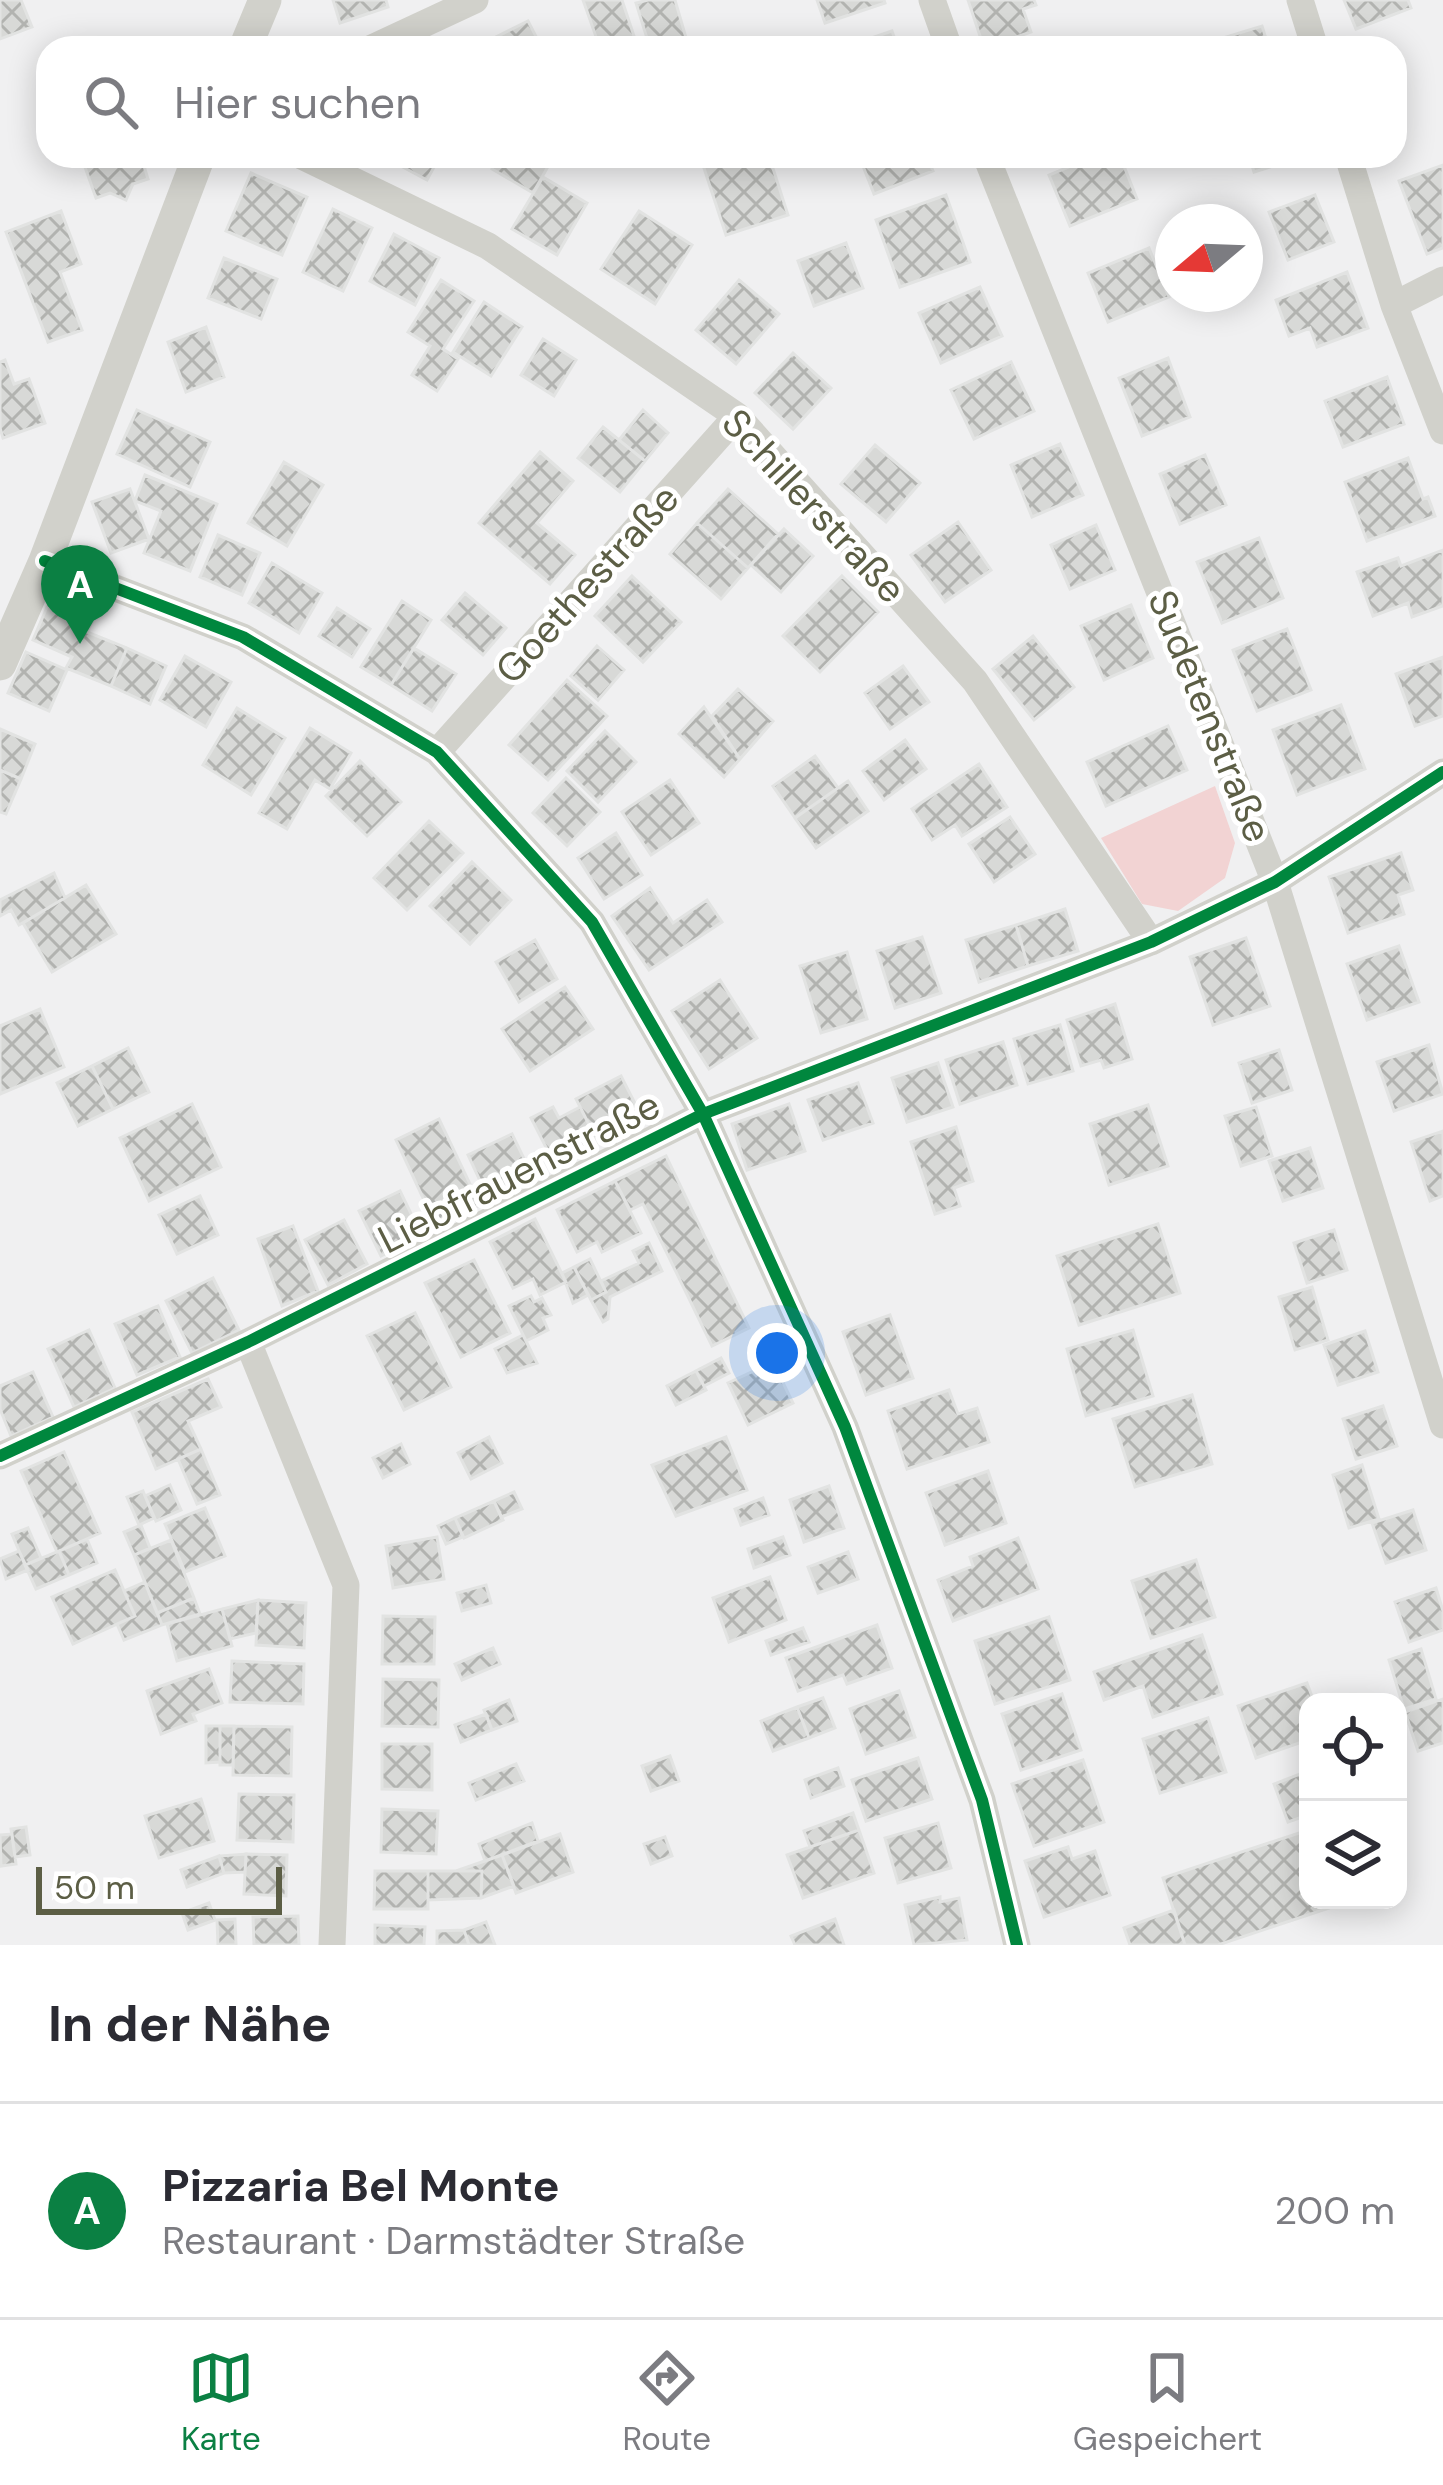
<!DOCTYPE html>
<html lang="de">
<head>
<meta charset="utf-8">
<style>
	:root { --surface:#fff; --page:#f2f2f3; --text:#2b2b33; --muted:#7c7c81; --line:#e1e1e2; --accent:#0b8043 }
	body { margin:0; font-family:"DM Sans",sans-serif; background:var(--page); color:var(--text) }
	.controls { position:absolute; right:36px; bottom:36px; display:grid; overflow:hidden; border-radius:24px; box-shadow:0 6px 30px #0003 }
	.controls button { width:108px; height:108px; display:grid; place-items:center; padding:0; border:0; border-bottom:3px solid var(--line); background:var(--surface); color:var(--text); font:60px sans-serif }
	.compass { position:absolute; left:1155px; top:204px; width:108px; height:108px; border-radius:50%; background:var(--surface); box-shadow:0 6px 30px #0003; rotate:251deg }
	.scale { position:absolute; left:36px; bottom:30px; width:246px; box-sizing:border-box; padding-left:12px; border:6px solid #5c5e45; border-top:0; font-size:33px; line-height:42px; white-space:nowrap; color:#5c5e45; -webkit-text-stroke:9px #fff; paint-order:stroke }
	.you { position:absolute; left:777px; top:1353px; width:42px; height:42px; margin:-30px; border:9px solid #fff; border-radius:50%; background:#1a73e8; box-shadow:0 0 0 18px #1a73e833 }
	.badge { display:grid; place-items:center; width:78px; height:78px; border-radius:50%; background:var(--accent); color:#fff; font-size:39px; font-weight:700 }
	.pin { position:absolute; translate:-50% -99px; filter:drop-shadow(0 3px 6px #0008) }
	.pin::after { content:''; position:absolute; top:63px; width:42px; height:36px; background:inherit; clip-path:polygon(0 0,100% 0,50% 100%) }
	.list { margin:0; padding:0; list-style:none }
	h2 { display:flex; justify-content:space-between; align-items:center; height:156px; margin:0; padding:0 48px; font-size:51px }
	h2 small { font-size:39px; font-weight:400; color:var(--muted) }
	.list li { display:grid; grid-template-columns:78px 1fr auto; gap:36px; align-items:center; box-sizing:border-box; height:216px; padding:0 48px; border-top:3px solid var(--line) }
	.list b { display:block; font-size:45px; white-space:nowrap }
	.list p { margin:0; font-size:39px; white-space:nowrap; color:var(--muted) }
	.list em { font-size:39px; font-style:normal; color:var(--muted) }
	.icon { flex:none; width:66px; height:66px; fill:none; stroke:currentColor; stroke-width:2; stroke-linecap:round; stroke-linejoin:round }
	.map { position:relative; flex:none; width:1443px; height:1945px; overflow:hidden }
	.search { position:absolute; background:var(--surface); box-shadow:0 6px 30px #0003; left:36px; right:36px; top:36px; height:132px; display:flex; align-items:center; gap:30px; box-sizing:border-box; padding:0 42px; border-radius:36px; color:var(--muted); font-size:45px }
	.sheet { height:372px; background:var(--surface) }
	nav { display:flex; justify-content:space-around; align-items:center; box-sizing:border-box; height:168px; border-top:3px solid var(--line); background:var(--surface); font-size:33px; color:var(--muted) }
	nav a { display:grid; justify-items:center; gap:6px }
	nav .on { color:var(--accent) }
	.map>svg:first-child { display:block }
	.green { fill:#f2d3d3 }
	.building { fill:url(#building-cross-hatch); stroke:#e2e3e2; stroke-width:3 }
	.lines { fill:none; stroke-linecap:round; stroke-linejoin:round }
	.minor { stroke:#d1d1cb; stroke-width:27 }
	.tertiary { stroke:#d1d1cb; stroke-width:33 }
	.cycleway-casing { stroke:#fff; stroke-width:20 }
	.cycleway { stroke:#00873e; stroke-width:12 }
	.labels { text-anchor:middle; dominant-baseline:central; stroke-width:10; stroke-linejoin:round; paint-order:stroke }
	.street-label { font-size:39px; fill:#5c5e45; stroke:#fff }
</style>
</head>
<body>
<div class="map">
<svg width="1443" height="1945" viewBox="0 0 1443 1945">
	<defs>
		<pattern id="building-cross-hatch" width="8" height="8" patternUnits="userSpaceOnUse" patternTransform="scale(3)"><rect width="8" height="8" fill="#d8d9d7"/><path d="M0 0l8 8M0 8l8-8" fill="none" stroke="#b2b3b0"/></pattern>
	</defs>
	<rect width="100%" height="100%" fill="#f0f0f1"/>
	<path class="green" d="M1215,786L1235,843L1225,878L1178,911L1142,904L1101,838Z"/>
	<path class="building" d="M0,0H21L32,27L0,39Z
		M333,0H386L388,7L340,23Z
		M583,0H622L635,39L600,48Z
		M648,0H675L689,48H650L636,3Z
		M817,0H884L885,3L825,23Z
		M968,0H1034L1036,5L1023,9L1031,32L984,48Z
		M1344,0H1408L1411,8L1356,29Z
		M528,21L542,48H492L488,41Z
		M1262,26L1269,48H1201L1200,45Z
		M892,31L898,48H842Z
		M81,156H141L148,179L133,184L126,200L110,193L96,198Z
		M382,156H440L427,180Z
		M499,156H554L533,193L492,169Z
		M700,156H769L788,215L726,235Z
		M859,156H927L933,171L874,194Z
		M1095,156H1120L1137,199L1070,226L1049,175Z
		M1249,156H1302V157L1254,172Z
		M1443,165V248L1427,254L1399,181Z
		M251,173L307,197L282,255L226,231Z
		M543,177L587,203L557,255L512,229Z
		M946,195L970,262L900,287L876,220Z
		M1315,195L1334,242L1288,260L1269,212Z
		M333,209L372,228L343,291L303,272Z
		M61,211L81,264L60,272L82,330L48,342L6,232Z
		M639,211L692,245L655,304L601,269Z
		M394,234L439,258L415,305L370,281Z
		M846,243L863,288L814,306L798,261Z
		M1149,248L1169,297L1108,322L1088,273Z
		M224,258L277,279L261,319L208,298Z
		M1347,272L1368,328L1317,347L1310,328L1289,336L1276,300Z
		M441,280L474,301L443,349L458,359L437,391L412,375L430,346L408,332Z
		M739,280L779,314L736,364L696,330Z
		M980,287L1002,336L941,363L919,313Z
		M484,302L522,327L491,376L453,352Z
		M206,327L224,377L186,392L168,342Z
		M543,339L576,360L554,396L521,375Z
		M793,353L831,388L793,429L755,393Z
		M1168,358L1190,417L1142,436L1119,378Z
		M5,360L14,384L29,379L45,423L3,438L0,428V362Z
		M1011,362L1034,411L974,439L951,390Z
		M1387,377L1404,424L1343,447L1325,401Z
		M137,410L210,442L190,487L117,454Z
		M643,410L668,433L645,461L619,440Z
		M603,427L645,461L620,492L578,458Z
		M1060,444L1083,495L1032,517L1011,465Z
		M875,445L920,483L886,522L841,484Z
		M540,452L573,481L537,523L575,555L550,584L479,523Z
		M1205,455L1226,505L1180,524L1160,474Z
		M1408,458L1423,499L1428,497L1435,516L1367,541L1345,482Z
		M284,462L323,485L287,546L248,523Z
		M145,475L217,504L190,571L144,553L161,511L135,501Z
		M130,489L149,539L111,553L92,502Z
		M728,489L778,534L748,568L697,523Z
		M958,522L991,570L945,602L911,555Z
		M697,523L748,568L721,599L670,554Z
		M1096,525L1115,570L1070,589L1051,545Z
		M784,529L813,556L781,592L751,565Z
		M218,535L260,553L242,595L200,577Z
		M1259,538L1283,598L1222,623L1197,562Z
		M1443,550V606L1412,617L1408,603L1373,616L1357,572L1398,558L1401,566Z
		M272,563L322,593L299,633L249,603Z
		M632,576L681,622L643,662L595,616Z
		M842,576L878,612L820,672L783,636Z
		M465,593L506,628L483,655L442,620Z
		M68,600L97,612L87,632L127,648L111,686L66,668L72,657L33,640L47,607Z
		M402,601L431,620L391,685L361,667Z
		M1131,605L1153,658L1104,680L1081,626Z
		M337,608L370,629L352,657L319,636Z
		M1287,629L1311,690L1257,711L1233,650Z
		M1033,636L1074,687L1034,720L993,669Z
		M597,646L624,670L598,700L571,676Z
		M127,648L166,666L150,704L111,686Z
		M414,648L456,674L432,711L391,685Z
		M26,652L67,670L49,711L8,693Z
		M185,656L231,682L206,727L160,700Z
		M1443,657V716L1415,726L1396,674Z
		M903,666L929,702L890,729L865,693Z
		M567,680L607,716L548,780L509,745Z
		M738,689L773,721L740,759L712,716Z
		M1341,705L1365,769L1297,795L1273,730Z
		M704,707L740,759L724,777L679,734Z
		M237,708L285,738L251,795L203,765Z
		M1168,726L1187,770L1106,806L1087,762Z
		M310,728L351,753L330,789L315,780L287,829L259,813Z
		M0,729L35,744L21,779L0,770Z
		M605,731L636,762L598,802L567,771Z
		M905,740L926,769L884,800L863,771Z
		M815,756L838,788L795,818L773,786Z
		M360,761L401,802L367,836L326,796Z
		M979,764L1007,807L962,836L955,825L932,840L912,809Z
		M0,770L21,779L6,814L0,812Z
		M566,778L600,812L567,846L533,813Z
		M670,780L699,823L651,855L622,812Z
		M848,781L868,811L816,848L795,818Z
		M1010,817L1035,854L994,882L969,844Z
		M429,821L463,853L407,910L374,878Z
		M616,833L642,875L604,899L578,858Z
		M1401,853L1413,890L1398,895L1404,914L1348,933L1329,877Z
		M472,862L511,900L470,944L430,906Z
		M54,873L65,898L19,925L11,910L0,916V900Z
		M86,885L116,934L52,972L23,923Z
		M650,888L673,923L707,900L722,922L649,970L612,916Z
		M1065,909L1078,951L1028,966L1016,925Z
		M1016,925L1028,966L979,982L966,940Z
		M922,937L941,993L895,1008L877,951Z
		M1246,938L1270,1006L1213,1025L1190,957Z
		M535,940L557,979L519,1002L496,962Z
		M1399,946L1419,1002L1367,1020L1347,964Z
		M847,952L867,1019L821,1033L800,966Z
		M720,980L757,1038L709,1069L672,1011Z
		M565,987L593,1029L530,1071L502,1029Z
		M1115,1004L1132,1059L1104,1068L1101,1060L1081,1066L1067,1020Z
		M40,1009L64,1067L0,1094V1026Z
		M1060,1025L1073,1071L1028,1084L1014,1039Z
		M1003,1042L1017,1085L960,1104L946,1060Z
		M1429,1045L1443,1094L1394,1111L1377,1062Z
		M128,1048L149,1092L113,1109L92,1066Z
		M1279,1050L1292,1090L1252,1103L1239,1063Z
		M938,1063L953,1107L907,1122L892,1078Z
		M92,1066L113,1109L78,1126L57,1083Z
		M621,1076L643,1119L598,1142L576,1099Z
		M858,1083L873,1123L823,1140L808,1100Z
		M192,1104L221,1167L149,1201L120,1138Z
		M789,1104L805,1151L747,1170L732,1124Z
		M1148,1105L1168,1166L1109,1185L1090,1124Z
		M553,1107L559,1118L580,1107L598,1142L555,1165L531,1118Z
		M1256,1107L1272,1156L1241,1166L1225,1116Z
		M439,1119L480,1205L436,1226L396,1140Z
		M956,1127L973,1181L954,1188L960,1206L935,1214L911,1142Z
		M1443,1131V1196L1430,1201L1411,1142Z
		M512,1134L533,1177L488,1198L468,1155Z
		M1310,1148L1323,1188L1283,1201L1269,1161Z
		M666,1156L749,1328L712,1346L643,1204L630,1210L615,1181Z
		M615,1181L641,1233L602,1252L597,1242L577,1252L557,1210Z
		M400,1191L422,1236L381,1256L359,1211Z
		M200,1196L218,1235L177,1254L159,1215Z
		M535,1219L566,1282L540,1295L533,1279L513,1288L490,1242Z
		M344,1220L367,1264L328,1285L305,1240Z
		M1158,1224L1180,1293L1079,1325L1057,1256Z
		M293,1226L318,1291L282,1306L258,1239Z
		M1334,1230L1347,1270L1307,1283L1294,1243Z
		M649,1243L662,1271L610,1297L608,1319L603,1322L591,1300L606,1292L601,1281L639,1263L633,1251Z
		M590,1259L606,1292L591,1300L574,1267Z
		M474,1260L510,1333L461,1357L425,1283Z
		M574,1267L588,1295L573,1303L562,1273Z
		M213,1278L239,1330L192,1353L166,1301Z
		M1312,1287L1328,1340L1295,1350L1279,1297Z
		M531,1296L534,1302L542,1298L551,1315L543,1318L548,1330L526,1341L509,1306Z
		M158,1306L180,1357L137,1375L115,1324Z
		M415,1313L451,1387L404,1410L367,1336Z
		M890,1315L913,1378L866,1395L843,1332Z
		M89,1330L115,1388L74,1407L48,1349Z
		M1133,1330L1153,1396L1086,1416L1067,1349Z
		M1365,1331L1378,1372L1338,1385L1324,1345Z
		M523,1335L537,1363L507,1373L495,1349Z
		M721,1358L729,1373L704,1386L696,1371Z
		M773,1362L793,1403L748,1425L728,1383Z
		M696,1371L706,1390L676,1405L667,1386Z
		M33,1372L53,1417L11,1436L0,1409V1386Z
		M208,1379L221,1407L188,1421L201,1449L156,1469L132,1412Z
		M949,1390L958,1414L977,1408L989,1442L907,1469L888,1411Z
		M1192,1395L1212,1464L1135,1487L1113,1419Z
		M1383,1406L1397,1446L1356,1459L1343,1419Z
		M489,1437L502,1463L471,1479L458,1453Z
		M726,1437L747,1490L676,1516L652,1465Z
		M401,1444L410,1464L383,1478L373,1458Z
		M201,1449L220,1495L197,1504L178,1459Z
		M64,1452L100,1533L57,1552L21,1471Z
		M1362,1465L1379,1519L1349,1528L1333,1475Z
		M988,1471L1006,1523L945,1545L926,1493Z
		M170,1485L181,1510L156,1521L145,1496Z
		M829,1486L844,1528L804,1542L790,1500Z
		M143,1491L154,1518L139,1525L127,1497Z
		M514,1492L522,1509L501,1517L494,1501Z
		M763,1498L769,1515L741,1525L735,1509Z
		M494,1501L503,1520L464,1538L455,1518Z
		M205,1508L225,1556L185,1572L165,1524Z
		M1413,1510L1426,1550L1386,1563L1372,1523Z
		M455,1518L463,1537L446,1544L438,1526Z
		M141,1525L150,1548L134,1555L124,1532Z
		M28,1528L41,1558L25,1565L12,1534Z
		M437,1537L444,1579L393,1588L386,1546Z
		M783,1537L790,1555L754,1568L748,1549Z
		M1018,1538L1038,1589L953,1621L938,1580L973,1566L970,1557Z
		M87,1539L97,1563L69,1575L59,1551Z
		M171,1540L194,1598L157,1613L134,1555Z
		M19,1551L28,1570L6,1579L0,1559Z
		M59,1551L69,1575L36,1589L25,1565Z
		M848,1552L858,1579L818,1593L808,1567Z
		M1196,1560L1215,1617L1151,1638L1132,1581Z
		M115,1570L135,1616L73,1644L52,1597Z
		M770,1577L786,1620L729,1642L713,1598Z
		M145,1582L162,1625L124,1640L117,1624L135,1616L124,1591Z
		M486,1585L491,1603L462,1611L457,1593Z
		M1436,1588L1443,1611V1630L1409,1642L1395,1602Z
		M194,1598L200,1614L162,1625L157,1613Z
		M258,1600L306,1603L304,1648L256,1645Z
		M258,1600L256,1633L230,1639L222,1609Z
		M222,1609L232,1646L177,1661L167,1624Z
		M383,1616L435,1617L434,1664H382Z
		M1049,1617L1070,1680L995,1704L975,1641Z
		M877,1625L892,1668L847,1684L843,1675L798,1691L786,1658Z
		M803,1628L809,1642L771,1655L766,1641Z
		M1202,1635L1222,1694L1153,1717L1143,1686L1104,1700L1094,1672Z
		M493,1648L500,1664L462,1680L455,1664Z
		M1421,1649L1436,1699L1404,1709L1389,1660Z
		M232,1661L304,1664L303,1704L230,1702Z
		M209,1669L222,1703L193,1714L196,1721L161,1734L147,1691Z
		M383,1679L439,1680L438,1727L382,1726Z
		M1307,1683L1314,1702H1308V1740L1256,1758L1238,1706Z
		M899,1691L915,1737L866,1754L850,1709Z
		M1062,1694L1081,1750L1021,1770L1002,1714Z
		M823,1698L835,1728L809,1738L797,1707Z
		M1443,1699V1743L1418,1751L1405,1712Z
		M509,1700L517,1721L492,1730L484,1710Z
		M797,1707L809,1738L773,1751L761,1721Z
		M486,1714L492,1730L461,1742L455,1725Z
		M1208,1718L1226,1772L1160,1793L1143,1739Z
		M206,1726H220V1762L206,1763Z
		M220,1726H234L233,1765H220Z
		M234,1726L292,1727L291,1776L233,1775Z
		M382,1744H432V1790L382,1789Z
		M670,1756L679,1781L651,1791L642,1766Z
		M918,1758L932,1799L866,1821L852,1780Z
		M1083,1760L1104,1822L1034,1846L1012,1784Z
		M516,1764L524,1781L476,1800L469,1783Z
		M838,1768L844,1786L811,1798L805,1780Z
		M1308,1771V1815L1288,1822L1274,1784Z
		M239,1794L294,1795L293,1842L237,1840Z
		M201,1799L214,1841L159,1858L145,1816Z
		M382,1809L438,1811L436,1854L381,1852Z
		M853,1813L859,1830L810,1847L804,1831Z
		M532,1823L538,1841L485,1861L479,1844Z
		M938,1823L951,1868L898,1883L885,1838Z
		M26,1827L30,1855L15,1857L11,1829Z
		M859,1830L874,1873L803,1898L787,1855Z
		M1308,1830V1900H1353L1218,1945H1185L1163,1878Z
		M12,1834L16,1864L1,1866L0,1835Z
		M560,1834L573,1872L516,1893L502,1855Z
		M665,1837L672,1856L651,1864L644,1844Z
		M1068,1847L1072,1859L1095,1851L1110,1895L1044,1917L1025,1861Z
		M246,1854L287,1855L286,1896L244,1894Z
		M246,1854L245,1872L224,1873L219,1856Z
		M502,1855L514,1886L481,1898L482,1871H456Z
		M219,1856L224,1873L187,1887L181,1870Z
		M375,1871H428V1909H374Z
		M428,1871H482L481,1898L428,1900Z
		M940,1897V1902L959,1898L967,1940L914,1945L905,1905Z
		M209,1903L215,1920L188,1930L182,1913Z
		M1174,1910L1185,1945H1130L1124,1928Z
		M298,1916L299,1945H254L253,1917Z
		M235,1919L236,1945H218L217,1920Z
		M835,1919L844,1945H795L791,1936Z
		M486,1922L495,1945H469L464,1930Z
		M375,1925L425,1927L424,1945H375Z
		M464,1930L469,1945H437V1931Z"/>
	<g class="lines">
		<path class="minor" d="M932,0L949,48
			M1300,0L1315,48
			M372,48L475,0
			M302,156L488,246L737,416L975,681L1151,942
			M986,156L1275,882L1443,1425
			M1348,156L1394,305L1443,431
			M1394,305L1443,280
			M45,561L243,637L437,752L592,922L703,1114L845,1427L982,1800L1017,1945
			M437,752L737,416
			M248,1342L346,1585L332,1945
			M0,1456L248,1342L703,1114L1151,942L1275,882L1443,772"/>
		<path class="tertiary" d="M245,48L265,0
			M0,664L45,561L199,156"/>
		<g class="cycleway-casing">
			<path id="cycleway" d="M45,561L243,637L437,752L592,922L703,1114L845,1427L982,1800L1017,1945
				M0,1456L248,1342L703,1114L1151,942L1275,882L1443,772"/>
		</g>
		<use href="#cycleway" class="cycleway"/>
	</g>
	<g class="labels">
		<g class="street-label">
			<text transform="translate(814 506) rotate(47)">Schillerstraße</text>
			<text transform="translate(587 584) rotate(-48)">Goethestraße</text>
			<text transform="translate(1210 716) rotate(68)">Sudetenstraße</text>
			<text transform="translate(519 1172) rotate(-27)">Liebfrauenstraße</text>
		</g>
	</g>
</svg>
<div class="controls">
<button><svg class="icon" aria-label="locate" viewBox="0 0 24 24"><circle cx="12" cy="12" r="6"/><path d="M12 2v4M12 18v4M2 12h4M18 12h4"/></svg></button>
<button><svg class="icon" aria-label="layers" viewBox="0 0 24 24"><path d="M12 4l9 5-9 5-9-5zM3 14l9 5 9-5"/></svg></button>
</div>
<svg class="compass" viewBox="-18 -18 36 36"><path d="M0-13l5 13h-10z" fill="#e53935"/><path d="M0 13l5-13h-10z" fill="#7c7c81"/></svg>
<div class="scale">50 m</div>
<div class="you"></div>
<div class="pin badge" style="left:80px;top:644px">A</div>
<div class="search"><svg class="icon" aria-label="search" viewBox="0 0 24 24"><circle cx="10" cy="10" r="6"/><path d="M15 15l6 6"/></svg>Hier suchen</div>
</div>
<section class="sheet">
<h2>In der Nähe<small></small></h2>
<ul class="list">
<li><span class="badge">A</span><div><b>Pizzaria Bel Monte</b><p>Restaurant · Darmstädter Straße</p></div><em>200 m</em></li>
</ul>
</section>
<nav>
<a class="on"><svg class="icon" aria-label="map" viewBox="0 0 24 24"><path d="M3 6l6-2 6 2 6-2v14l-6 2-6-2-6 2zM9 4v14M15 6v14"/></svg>Karte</a>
<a><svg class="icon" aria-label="directions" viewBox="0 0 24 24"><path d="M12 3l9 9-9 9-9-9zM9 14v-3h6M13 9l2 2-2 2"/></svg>Route</a>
<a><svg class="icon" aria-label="saved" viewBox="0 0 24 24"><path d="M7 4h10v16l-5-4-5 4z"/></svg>Gespeichert</a>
</nav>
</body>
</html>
